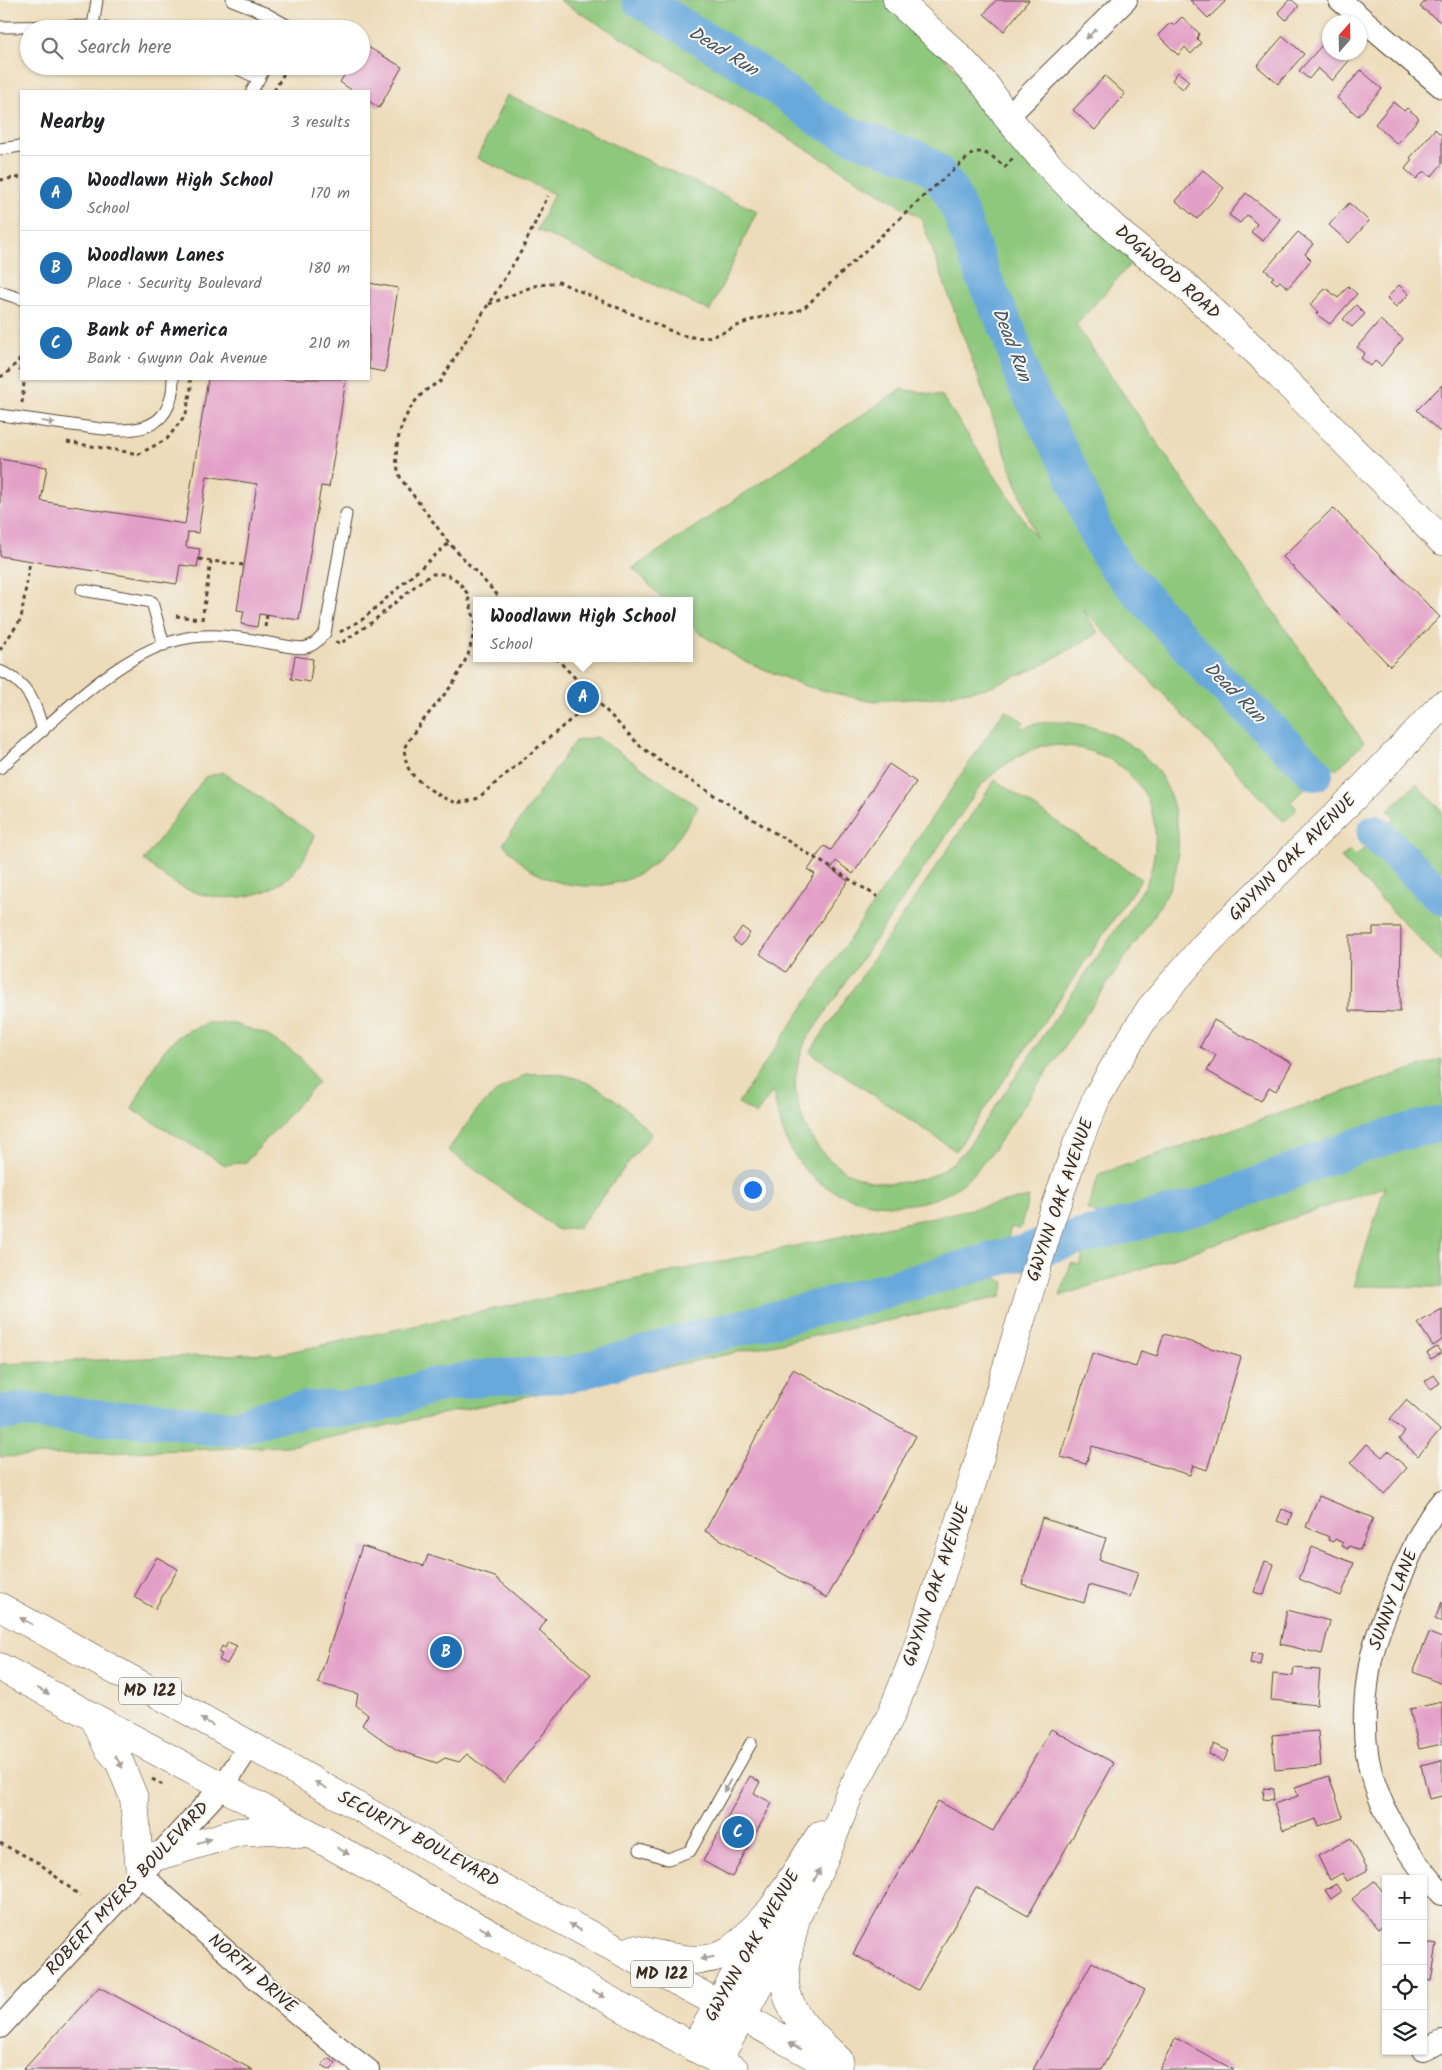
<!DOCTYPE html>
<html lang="en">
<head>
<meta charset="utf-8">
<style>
	:root { --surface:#fff; --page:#f2f2f2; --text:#202124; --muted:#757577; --line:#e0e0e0; --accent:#1f6fb2 }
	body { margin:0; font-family:Kalam,sans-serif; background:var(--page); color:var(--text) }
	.controls { position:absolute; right:15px; bottom:15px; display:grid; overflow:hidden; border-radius:0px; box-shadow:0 1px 4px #0004 }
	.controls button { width:45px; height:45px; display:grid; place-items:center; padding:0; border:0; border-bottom:1px solid var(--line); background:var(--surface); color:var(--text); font:25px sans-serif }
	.compass { position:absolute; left:1322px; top:15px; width:45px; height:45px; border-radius:50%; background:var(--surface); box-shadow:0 1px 4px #0004; rotate:20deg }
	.you { position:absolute; left:752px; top:1189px; width:18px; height:18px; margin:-12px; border:4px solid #fff; border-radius:50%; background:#1a73e8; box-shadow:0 0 0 8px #1a73e833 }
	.badge { display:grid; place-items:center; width:32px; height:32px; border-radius:50%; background:var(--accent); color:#fff; font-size:16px; font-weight:700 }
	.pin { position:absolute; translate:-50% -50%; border:2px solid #fff; box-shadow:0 1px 5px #0006 }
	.popup { position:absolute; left:473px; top:597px; width:220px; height:65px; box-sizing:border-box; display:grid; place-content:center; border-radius:0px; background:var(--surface); filter:drop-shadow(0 1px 4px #0005); font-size:16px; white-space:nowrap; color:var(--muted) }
	.popup b { font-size:19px; color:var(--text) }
	.popup::after { content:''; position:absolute; left:50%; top:100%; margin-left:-10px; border:10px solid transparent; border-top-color:var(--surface) }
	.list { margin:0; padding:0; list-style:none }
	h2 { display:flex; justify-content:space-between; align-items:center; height:65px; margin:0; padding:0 20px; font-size:21px }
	h2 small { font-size:16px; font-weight:400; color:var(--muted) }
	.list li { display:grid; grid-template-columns:32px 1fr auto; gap:15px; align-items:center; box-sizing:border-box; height:75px; padding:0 20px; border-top:1px solid var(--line) }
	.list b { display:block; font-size:19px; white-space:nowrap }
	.list p { margin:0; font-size:16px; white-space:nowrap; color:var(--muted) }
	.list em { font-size:16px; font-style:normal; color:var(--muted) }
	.icon { flex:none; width:28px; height:28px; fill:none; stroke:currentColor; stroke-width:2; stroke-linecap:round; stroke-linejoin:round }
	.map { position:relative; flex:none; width:1442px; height:2070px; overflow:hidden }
	.search { position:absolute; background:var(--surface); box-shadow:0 1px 4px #0004; left:20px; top:20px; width:350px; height:55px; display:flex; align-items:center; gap:12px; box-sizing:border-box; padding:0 18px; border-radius:28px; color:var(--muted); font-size:19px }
	.panel { position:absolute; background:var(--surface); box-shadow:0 1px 4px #0004; left:20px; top:90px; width:350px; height:290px; border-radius:0px }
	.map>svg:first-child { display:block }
	.green { fill:#8ec87c; stroke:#64794d; fill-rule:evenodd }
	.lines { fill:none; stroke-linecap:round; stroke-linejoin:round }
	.river { stroke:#67a8db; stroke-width:36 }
	.building { fill:#e3a0c7 }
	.lane-casing { stroke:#564535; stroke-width:13 }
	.street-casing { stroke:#564535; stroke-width:24 }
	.secondary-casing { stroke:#564535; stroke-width:29 }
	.primary-casing { stroke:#564535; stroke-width:29 }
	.path { stroke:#564535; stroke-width:3; stroke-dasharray:4 4; stroke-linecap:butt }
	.lane { stroke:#fff; stroke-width:11 }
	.street { stroke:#fff; stroke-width:22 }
	.secondary { stroke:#fff; stroke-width:28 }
	.primary { stroke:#fff; stroke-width:28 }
	.oneway { fill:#a79f9a }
	.labels { text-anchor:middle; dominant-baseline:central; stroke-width:4; stroke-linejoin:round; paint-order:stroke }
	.shield { fill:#f6f6f2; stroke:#73675e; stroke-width:1 }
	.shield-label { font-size:16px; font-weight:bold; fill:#3b2a1e }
	.street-label { font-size:18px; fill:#3b2a1e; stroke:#f6f6f2 }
	.water-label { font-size:19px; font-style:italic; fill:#4a5660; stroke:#f6f6f2 }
</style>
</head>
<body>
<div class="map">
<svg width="1442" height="2070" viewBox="0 0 1442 2070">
	<rect width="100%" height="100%" fill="#f6f6f2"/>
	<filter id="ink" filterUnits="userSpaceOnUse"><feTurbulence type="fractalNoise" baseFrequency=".02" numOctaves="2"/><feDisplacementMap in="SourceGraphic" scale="10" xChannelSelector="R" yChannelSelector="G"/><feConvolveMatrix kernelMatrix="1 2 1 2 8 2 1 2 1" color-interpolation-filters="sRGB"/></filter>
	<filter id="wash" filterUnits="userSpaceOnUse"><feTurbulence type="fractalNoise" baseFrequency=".0096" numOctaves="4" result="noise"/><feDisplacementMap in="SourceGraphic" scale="20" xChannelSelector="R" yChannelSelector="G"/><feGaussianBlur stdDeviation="1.12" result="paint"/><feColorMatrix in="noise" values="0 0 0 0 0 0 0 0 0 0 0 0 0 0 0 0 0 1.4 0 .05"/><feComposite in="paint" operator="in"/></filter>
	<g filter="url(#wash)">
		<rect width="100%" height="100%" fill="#eddcb9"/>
		<path class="green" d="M559,0H886L1141,252L1076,325L1364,743L1336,770L1329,764L1291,802L1297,809L1284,822L1083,609L1098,633L1037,668L986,688L929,698L869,701L805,686L742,660L699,633L689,623V601H665L633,568L901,389L942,396L1036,538L921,218Z
			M507,95L757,211L710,311L537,230L554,194L477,158Z
			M1005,710L1024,722L1019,729C1026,727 1034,724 1041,723C1089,716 1150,744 1168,790C1178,814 1181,844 1176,869C1173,885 1163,900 1155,914L992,1152C982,1164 972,1178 958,1187C914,1218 835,1208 801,1165C784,1143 778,1118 773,1091L756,1115L738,1103ZM1044,745C1128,743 1177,805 1146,885L974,1138C966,1149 957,1161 945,1168C930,1179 911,1182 894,1183C845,1185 806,1148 798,1102C797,1095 795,1089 795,1083C796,1068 801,1055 805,1042L981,785C1002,765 1017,755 1044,745Z
			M597,737L698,807C671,853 643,887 586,886C568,885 553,882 538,874C525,868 513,854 503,844L575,741Z
			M223,772L314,835C311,843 308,852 303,860C275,903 216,907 174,883C163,877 154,867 144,860L205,777Z
			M995,780L1141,879L956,1151L810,1052Z
			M1416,784L1442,811V962L1341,858L1350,850L1356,856L1395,818L1388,811Z
			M208,1023H231L265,1034L299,1056L318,1082L246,1162L225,1165L132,1109C145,1084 157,1051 182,1034C190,1029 199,1027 208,1023Z
			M1442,1059V1287L1354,1286L1385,1187L1060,1296L1071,1263L1080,1265L1096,1213L1087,1210L1099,1174Z
			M526,1074C537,1074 548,1073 558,1074C597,1080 626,1106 651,1134L578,1228L558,1230L448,1150L477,1110L499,1090Z
			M1029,1197L1020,1229L1011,1227L995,1278L1005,1282L1001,1297L289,1446L0,1457V1364L271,1353L275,1355Z"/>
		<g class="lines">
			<path class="river" d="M640,0L752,69L821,120L850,135L920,160L937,172L952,194L962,217L984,279L1010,335L1024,382L1073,475L1096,533L1114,564L1214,675L1315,773
				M1375,833L1442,897
				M0,1413L26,1410L105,1418L172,1420L209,1427L235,1428L271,1416L307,1409H346L377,1405L431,1386L490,1377L569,1375L680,1343L868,1295L1000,1258L1205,1205L1357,1146L1412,1130L1442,1124"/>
		</g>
		<g id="blocks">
			<path class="building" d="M996,0H1029L1004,31L984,14Z
				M1190,0H1224L1225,2L1208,18Z
				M1289,0H1292L1299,6L1286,20L1278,12Z
				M1426,0H1442V23L1420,7Z
				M1182,17L1199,33L1197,39L1201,43L1191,54L1185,47L1178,55L1158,35L1168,25L1172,23L1174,25Z
				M1283,36L1304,54L1278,84L1257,66Z
				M1330,36V52H1347L1352,57L1332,81L1318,68L1309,79L1299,71Z
				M363,44L402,67L379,108L369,101V91H353L340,82L350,66H361V47Z
				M1361,70L1382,89L1358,116L1337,98Z
				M1178,72L1189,81L1183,89L1172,80Z
				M1105,76L1125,94L1095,130L1073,110Z
				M1393,102L1404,111L1407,108L1419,118L1397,144L1375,124Z
				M1435,129L1442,136V164L1431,177L1424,171L1416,179L1405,169L1412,160L1410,158Z
				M1203,170L1224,188L1197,219L1176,201Z
				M1246,193L1280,219L1263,241L1251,232L1257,224L1247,215L1240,223L1229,215Z
				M1349,203L1369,221L1349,243L1329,225Z
				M1298,232L1313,244L1305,254L1311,260L1288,288L1280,281L1277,284L1271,279L1274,277L1265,270Z
				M369,283L398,288L385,372L369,369Z
				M1399,285L1409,294L1396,307L1387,298Z
				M1348,286L1357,294L1330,324L1316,314L1318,312L1310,305L1326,288L1338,298Z
				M1356,305L1365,314L1352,327L1343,319Z
				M1380,320L1403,339L1381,366L1375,361L1371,366L1361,358L1365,353L1357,347Z
				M208,379H346L329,487L321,486L299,620L259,614L257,627L241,624L244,611L237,610L257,484L207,476L198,533L188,532L186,547L200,549L197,567L180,565L177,584L0,556V459L47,467L41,501L185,524Z
				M1442,385V430L1440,432L1417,410Z
				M1333,508L1440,617L1390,666L1283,557Z
				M295,656L313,659L310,682L291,679Z
				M889,764L916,782L853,874L836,861L831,869L848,881L786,972L760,954L815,874L808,870L824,846L831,850Z
				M742,927L750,933L741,946L733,940Z
				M1373,927H1401L1400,1012L1349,1011L1350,935H1373Z
				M1214,1020L1292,1063L1276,1091L1269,1087L1261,1101L1207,1071L1216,1055L1200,1047Z
				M1442,1309V1340L1433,1346L1418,1323Z
				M1164,1334L1241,1357L1207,1470L1193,1465L1190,1475L1092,1446L1086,1464L1061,1457L1092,1353L1136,1367L1141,1351L1157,1356Z
				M1437,1347L1441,1353L1431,1359L1427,1353Z
				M793,1369L916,1436L827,1598L705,1531Z
				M1434,1375L1440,1383L1431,1389L1425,1381Z
				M1406,1400L1440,1430L1418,1456L1399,1439L1405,1432L1390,1419Z
				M1367,1444L1382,1457L1388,1451L1407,1468L1384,1494L1350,1463Z
				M1319,1496L1373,1518L1360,1550L1349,1546L1348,1549L1342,1546L1343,1543L1335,1539L1333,1542L1328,1540L1329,1537L1306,1527Z
				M1282,1509L1292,1513L1288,1525L1277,1521Z
				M1042,1518L1106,1538L1099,1560L1138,1572L1130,1597L1089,1585L1084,1603L1022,1584Z
				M362,1546L424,1566L428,1555L495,1577L546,1620L539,1631L591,1674L504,1783L467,1754L459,1762L445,1758L437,1763L397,1750L362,1725L368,1715L356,1705L358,1694L318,1683Z
				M1312,1547L1354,1563L1341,1596L1299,1579Z
				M157,1557L178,1569L155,1609L134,1597Z
				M1265,1561L1274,1564L1264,1595L1254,1592Z
				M1442,1602V1622L1435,1619Z
				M1287,1610L1330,1621L1322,1654L1280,1644Z
				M1429,1633L1442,1638V1684L1413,1672Z
				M228,1642L237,1646L227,1664L219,1660L222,1654L219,1653L222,1646L225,1648Z
				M1252,1653L1262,1654L1260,1665L1250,1663Z
				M1294,1668L1320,1670L1317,1705L1271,1700L1273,1674L1293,1676Z
				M1442,1702V1744L1419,1749L1410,1709Z
				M1051,1729L1114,1763L1028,1916L976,1887L918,1990L853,1954L938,1801L993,1831Z
				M1318,1731L1321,1766L1275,1770L1272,1735Z
				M1214,1744L1229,1751L1223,1762L1209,1754Z
				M1442,1760V1796L1429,1799L1421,1765Z
				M750,1776L760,1782L754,1793L772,1803L732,1877L703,1861Z
				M1329,1776L1343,1818L1319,1826L1316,1819L1283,1830L1274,1804L1298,1796L1295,1787Z
				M1264,1788L1274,1789L1273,1800L1263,1799Z
				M1351,1838L1368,1870L1347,1881L1342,1873L1330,1880L1318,1856Z
				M1374,1881L1386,1895V1922L1378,1929L1352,1899Z
				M1336,1884L1341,1892L1331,1899L1325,1890Z
				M1426,1943L1437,1945L1431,1981L1423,1980V1945L1426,1946Z
				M1092,1962L1145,1990L1101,2070H1033Z
				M99,1987L253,2070H23Z
				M1176,2038L1234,2070H1159Z
				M328,2058L336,2063L331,2070L322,2065Z"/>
		</g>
	</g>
	<g filter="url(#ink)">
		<use href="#blocks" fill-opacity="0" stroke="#564535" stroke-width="1"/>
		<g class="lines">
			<g class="lane-casing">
				<path id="lane" d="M232,0L265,13L294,29
					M93,26L97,0
					M0,27L93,26L109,29
					M232,66L259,79
					M252,91L266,66
					M0,149L21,146
					M0,292L21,299
					M0,415C24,418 48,422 72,425C117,431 173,443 173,379
					M82,590L152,602L164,645
					M0,671C28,682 36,704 43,731
					M0,768C49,726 115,655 178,640C209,632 238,637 269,643C280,644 296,650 307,647C315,645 319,639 325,633L346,514
					M640,1850L668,1859L690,1851L751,1743"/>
			</g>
			<g class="street-casing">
				<path id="street" d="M1340,0L1442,87
					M1007,117L1126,0
					M1442,1501C1421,1526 1409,1558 1396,1588C1385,1615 1373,1642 1369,1671C1363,1709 1362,1752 1376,1788C1390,1827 1415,1864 1442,1894
					M140,1874C215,1941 288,2010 368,2070
					M0,2027L223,1786L250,1745
					M1423,2050L1442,2041"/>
			</g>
			<g class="secondary-casing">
				<path id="secondary" d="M897,0L957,55L986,86L1007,117L1041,157L1077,194L1124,237L1181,282L1258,353L1442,541
					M694,2048L772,1909L820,1835
					M718,2060L796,1918L824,1860L849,1795L891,1715L913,1660L973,1480L1051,1220L1076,1147L1097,1097L1121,1055L1150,1009L1206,944L1361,790L1442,705"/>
			</g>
			<g class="primary-casing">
				<path id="primary" d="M0,1607L250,1745L485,1879L742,2016L838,2070
					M0,1667L318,1838L735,2070
					M95,1720L108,1748L119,1761L134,1798L140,1874
					M158,1856L238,1832L272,1830L300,1834
					M796,1918C792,1938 785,1960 785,1979C785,2014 816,2038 839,2060
					M634,1949C664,1955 699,1968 728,1952C739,1946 762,1919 772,1909"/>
			</g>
			<path class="path" d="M274,91L288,66
				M0,180L21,177
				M489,304L534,286L559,282L678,334C717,345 725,327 759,318C777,312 789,318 806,306L926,194L973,153C986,149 995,159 1005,167L1013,158
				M21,359L20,370L21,375
				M0,377L6,374L21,358
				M22,403L24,383L23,379
				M67,442L139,454L167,439L186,414L191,388L190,380
				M199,559L211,561
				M503,601L449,543L401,479C389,452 402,412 423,393C428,388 434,385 440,382L522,250L548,196
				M176,616L200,619
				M202,620L211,561L244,565
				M265,627L267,615
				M340,632L363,619L449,543
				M335,642L341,643L371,623L421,581L433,574H446L458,581L467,593L476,625L468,655L453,684L416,729L404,748C405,756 406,767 412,774C418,782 445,801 455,802C462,803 471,801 478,798L594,700
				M0,650L21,619L30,561
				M556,658L639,745L664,764L878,897
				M152,1779L163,1785
				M0,1843L39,1863L80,1896"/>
			<use href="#lane" class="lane"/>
			<use href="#street" class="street"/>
			<use href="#secondary" class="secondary"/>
			<use href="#primary" class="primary"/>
		</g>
		<defs><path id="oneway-solid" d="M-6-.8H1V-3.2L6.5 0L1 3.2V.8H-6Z" transform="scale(1.25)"/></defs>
		<g class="oneway">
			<use href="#oneway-solid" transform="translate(1091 34) rotate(136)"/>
			<use href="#oneway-solid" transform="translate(48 422) rotate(8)"/>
			<use href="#oneway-solid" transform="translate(26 1621) rotate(-151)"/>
			<use href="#oneway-solid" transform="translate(43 1691) rotate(29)"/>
			<use href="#oneway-solid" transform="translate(207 1722) rotate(-151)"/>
			<use href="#oneway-solid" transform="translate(119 1762) rotate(58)"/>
			<use href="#oneway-solid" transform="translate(321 1785) rotate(-150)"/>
			<use href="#oneway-solid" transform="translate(727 1786) rotate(119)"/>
			<use href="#oneway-solid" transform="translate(204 1841) rotate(-17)"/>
			<use href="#oneway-solid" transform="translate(343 1851) rotate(29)"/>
			<use href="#oneway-solid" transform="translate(817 1875) rotate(-64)"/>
			<use href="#oneway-solid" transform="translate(575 1927) rotate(-152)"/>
			<use href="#oneway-solid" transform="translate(485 1930) rotate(29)"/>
			<use href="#oneway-solid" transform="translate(707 1958) rotate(170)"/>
			<use href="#oneway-solid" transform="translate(599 1994) rotate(29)"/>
			<use href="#oneway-solid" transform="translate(795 2046) rotate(-151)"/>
		</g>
	</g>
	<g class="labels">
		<g class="shield">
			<rect x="119" y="1677.5" width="62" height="27" rx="4"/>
			<rect x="631" y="1960.5" width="62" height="27" rx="4"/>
		</g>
		<g class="shield-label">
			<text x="150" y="1691">MD 122</text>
			<text x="662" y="1974">MD 122</text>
		</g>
		<g class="street-label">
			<text transform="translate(1167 273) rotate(41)">DOGWOOD ROAD</text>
			<text transform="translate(1293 858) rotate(-45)">GWYNN OAK AVENUE</text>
			<text transform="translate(1061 1200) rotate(-71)">GWYNN OAK AVENUE</text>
			<text transform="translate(937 1585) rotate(-71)">GWYNN OAK AVENUE</text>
			<text transform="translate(1394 1600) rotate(-69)">SUNNY LANE</text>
			<text transform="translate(418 1840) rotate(29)">SECURITY BOULEVARD</text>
			<text transform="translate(128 1889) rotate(-47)">ROBERT MYERS BOULEVARD</text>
			<text transform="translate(753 1946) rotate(-60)">GWYNN OAK AVENUE</text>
			<text transform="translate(252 1974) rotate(41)">NORTH DRIVE</text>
		</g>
		<g class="water-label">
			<text transform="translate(723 52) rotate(32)">Dead Run</text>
			<text transform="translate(1011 345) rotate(69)">Dead Run</text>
			<text transform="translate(1234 693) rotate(45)">Dead Run</text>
		</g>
	</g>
</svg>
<div class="controls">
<button>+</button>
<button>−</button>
<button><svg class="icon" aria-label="locate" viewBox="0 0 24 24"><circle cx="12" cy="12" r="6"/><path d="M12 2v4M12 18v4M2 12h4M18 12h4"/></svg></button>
<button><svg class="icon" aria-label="layers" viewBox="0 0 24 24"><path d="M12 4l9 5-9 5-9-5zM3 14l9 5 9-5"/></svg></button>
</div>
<svg class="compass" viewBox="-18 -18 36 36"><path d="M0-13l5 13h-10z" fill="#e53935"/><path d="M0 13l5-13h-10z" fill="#757577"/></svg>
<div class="you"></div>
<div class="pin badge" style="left:583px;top:697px">A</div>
<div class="popup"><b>Woodlawn High School</b>School</div>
<div class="pin badge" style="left:446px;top:1652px">B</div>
<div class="pin badge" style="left:738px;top:1832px">C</div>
<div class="search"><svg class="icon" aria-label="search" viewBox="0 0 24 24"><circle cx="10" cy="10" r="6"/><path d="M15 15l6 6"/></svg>Search here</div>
<section class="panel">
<h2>Nearby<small>3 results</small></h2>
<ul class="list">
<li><span class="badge">A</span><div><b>Woodlawn High School</b><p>School</p></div><em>170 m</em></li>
<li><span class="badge">B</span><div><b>Woodlawn Lanes</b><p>Place · Security Boulevard</p></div><em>180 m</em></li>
<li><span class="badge">C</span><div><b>Bank of America</b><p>Bank · Gwynn Oak Avenue</p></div><em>210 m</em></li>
</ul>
</section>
</div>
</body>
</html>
